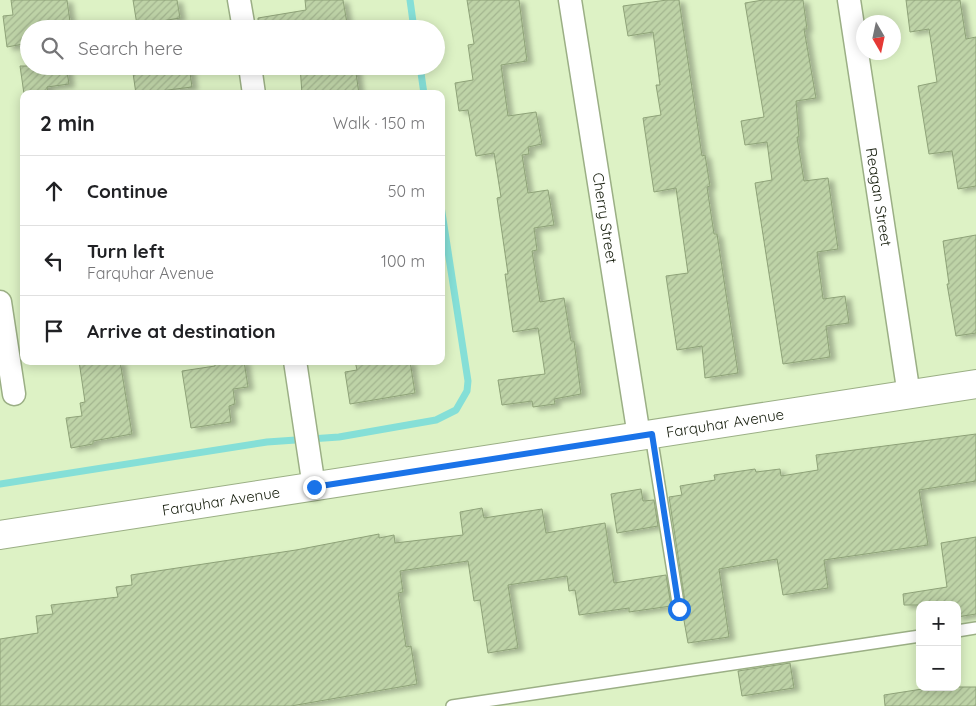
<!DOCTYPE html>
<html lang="en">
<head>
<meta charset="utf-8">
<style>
	:root { --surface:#fff; --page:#f2f2f2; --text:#202124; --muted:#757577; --line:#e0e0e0 }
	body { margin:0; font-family:Quicksand,sans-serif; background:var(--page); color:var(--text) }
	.controls { position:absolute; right:15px; bottom:15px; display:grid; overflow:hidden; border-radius:10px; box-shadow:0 2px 12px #0003 }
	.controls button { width:45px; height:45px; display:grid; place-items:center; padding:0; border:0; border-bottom:1px solid var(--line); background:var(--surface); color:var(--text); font:25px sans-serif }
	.compass { position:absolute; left:856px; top:15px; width:45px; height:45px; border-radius:50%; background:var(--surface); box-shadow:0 2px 12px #0003; rotate:171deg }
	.stop { position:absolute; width:15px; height:15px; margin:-11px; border:4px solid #1a73e8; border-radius:50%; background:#fff }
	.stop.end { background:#1a73e8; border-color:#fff; box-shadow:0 1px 5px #0008 }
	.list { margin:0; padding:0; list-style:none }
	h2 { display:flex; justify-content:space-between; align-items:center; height:65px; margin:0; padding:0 20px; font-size:21px }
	h2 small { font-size:16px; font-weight:400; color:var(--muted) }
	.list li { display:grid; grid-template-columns:32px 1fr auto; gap:15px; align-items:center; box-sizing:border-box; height:70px; padding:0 20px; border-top:1px solid var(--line) }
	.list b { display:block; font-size:19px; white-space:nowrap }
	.list p { margin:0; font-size:16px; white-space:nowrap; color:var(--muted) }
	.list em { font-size:16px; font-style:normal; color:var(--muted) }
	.icon { flex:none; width:28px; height:28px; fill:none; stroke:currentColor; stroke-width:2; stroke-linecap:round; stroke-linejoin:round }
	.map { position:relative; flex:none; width:976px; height:706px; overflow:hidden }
	.search { position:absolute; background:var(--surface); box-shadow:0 2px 12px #0003; left:20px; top:20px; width:425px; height:55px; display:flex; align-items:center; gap:12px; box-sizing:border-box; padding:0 18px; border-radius:28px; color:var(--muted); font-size:19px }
	.panel { position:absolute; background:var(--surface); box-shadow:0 2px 12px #0003; left:20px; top:90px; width:425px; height:275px; border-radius:10px }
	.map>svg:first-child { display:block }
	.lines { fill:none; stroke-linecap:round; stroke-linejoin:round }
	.stream { stroke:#85dfd7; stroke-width:7 }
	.building { fill:url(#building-hatch); stroke:#8ea278; filter:url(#shadow) }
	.lane-casing { stroke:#9baf85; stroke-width:14 }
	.street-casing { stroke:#9baf85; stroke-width:25 }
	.secondary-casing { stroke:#9baf85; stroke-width:30 }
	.lane { stroke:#fff; stroke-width:11 }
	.street { stroke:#fff; stroke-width:22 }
	.secondary { stroke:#fff; stroke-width:28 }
	.route { stroke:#1a73e8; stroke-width:6 }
	.labels { text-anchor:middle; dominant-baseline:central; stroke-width:4; stroke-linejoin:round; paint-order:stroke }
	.street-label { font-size:15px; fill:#171e0e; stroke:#fff }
</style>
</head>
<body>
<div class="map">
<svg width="976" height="706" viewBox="0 0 976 706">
	<defs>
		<pattern id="building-hatch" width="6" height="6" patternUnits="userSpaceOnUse" patternTransform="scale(1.25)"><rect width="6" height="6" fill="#bed3a7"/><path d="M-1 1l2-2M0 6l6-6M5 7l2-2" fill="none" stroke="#a3b58f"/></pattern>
		<filter id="shadow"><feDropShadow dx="5.5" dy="3" stdDeviation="2.5" flood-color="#0004"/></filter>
	</defs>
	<rect width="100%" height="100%" fill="#ddf2c5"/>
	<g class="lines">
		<path class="stream" d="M410,0L414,29
			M420,66L424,94
			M0,484L267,442L339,437L436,420L456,410L467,391L468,381L441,206"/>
	</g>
	<path class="building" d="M11,0H67L71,29H29V43L7,47L3,16L13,15Z
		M133,0H177L180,18L137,25Z
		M305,0H343L348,29H258V18L306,10Z
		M467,0H519L527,61L501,65L508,116L536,112L542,144L528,147L529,154L522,155L528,193L548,190L554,225L534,228L537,250L532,251L540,302L564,298L571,341H574L581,394L554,399L555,404L533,407L532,401L502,405L498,380L545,374L538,328L513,332L505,274H508L497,198L501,197L494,153L476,156L468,110L459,111L455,83L473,80L468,45L474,44Z
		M667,0H679L702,156L705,155L710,186L707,187L714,234H717L738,373L705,378L702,346L677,350L666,276L688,273L676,188L654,192L643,118L661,115L656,85H660L653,32L628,36L623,6Z
		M763,0H803L807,29H804L816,98L796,101L799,137H797L804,181L828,178L838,249L817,252L823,299L845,296L849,323L826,326L830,357L783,364L755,183L772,180L767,142L745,145L741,121L764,117L745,3Z
		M906,0H960L966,39L976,37V186L958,189L952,151L929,154L918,86L937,82L929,29L910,32Z
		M20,66H66L69,84L47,87L48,94H24Z
		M132,66H189L192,87L136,94Z
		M300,66H355L359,94H302Z
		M976,235V333L956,336L947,284H949L943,241Z
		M79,361H120L132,434L93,441V444L71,448L66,418L82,416L80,403L85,402Z
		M227,361H244L248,387L233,389L235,404L229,406L231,422L191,428L182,371L215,366V363Z
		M355,361H410L415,393L350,404L345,372L357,370Z
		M976,434V481L919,490L928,545L824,560L828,588L783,595L777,559L719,569L729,637L688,643L683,615L686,608L669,497L682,495L680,486L715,480L714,475L755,469L756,472L780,469L781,476L818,470L816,455Z
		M641,489L643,501L654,500L658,526L617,533L611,494Z
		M482,508L484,518L542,509L546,533L605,523L614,583L666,575L671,606L629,612V608L579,615L575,590L569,591L567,576L508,585L518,648L488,653L480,600L474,601L468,561L400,571L403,592L398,593L406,647L411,646L417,684L291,706H0V639L38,633L36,616L53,614L51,605L118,597L116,587L132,585L131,575L296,550L379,534V538L394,535L395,543L463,535L460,512Z
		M976,537V614L957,617V605H904L903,594L947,587L941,543Z
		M790,663L794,688L742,696L738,671Z
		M935,687H976V706H885L884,695Z"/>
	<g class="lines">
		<g class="lane-casing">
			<path id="lane" d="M651,435L679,609
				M957,631L976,628
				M452,706L920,636"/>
		</g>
		<g class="street-casing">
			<path id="street" d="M239,0L244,29
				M570,0L639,436
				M849,0L909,395
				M250,66L254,94
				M0,302L14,394
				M295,361L314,487"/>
		</g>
		<g class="secondary-casing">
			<path id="secondary" d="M0,535L976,384"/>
		</g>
		<use href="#lane" class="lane"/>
		<use href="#street" class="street"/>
		<use href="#secondary" class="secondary"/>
	</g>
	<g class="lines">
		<path class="route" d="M314,487L652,434L679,609"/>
	</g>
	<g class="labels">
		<g class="street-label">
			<text transform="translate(879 197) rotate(81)">Reagan Street</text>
			<text transform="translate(605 218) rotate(81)">Cherry Street</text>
			<text transform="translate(725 423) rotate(-9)">Farquhar Avenue</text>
			<text transform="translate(221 501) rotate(-9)">Farquhar Avenue</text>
		</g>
	</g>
</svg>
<div class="controls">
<button>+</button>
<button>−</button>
</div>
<svg class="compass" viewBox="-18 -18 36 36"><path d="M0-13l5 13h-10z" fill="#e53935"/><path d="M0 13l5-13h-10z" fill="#757577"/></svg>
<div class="stop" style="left:679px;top:609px"></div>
<div class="stop end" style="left:314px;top:487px"></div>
<div class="search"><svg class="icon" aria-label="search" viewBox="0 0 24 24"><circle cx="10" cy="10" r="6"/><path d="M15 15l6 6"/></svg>Search here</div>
<section class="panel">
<h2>2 min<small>Walk · 150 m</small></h2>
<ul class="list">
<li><svg class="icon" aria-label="ahead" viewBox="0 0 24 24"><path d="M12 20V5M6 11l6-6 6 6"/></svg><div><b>Continue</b></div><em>50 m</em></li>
<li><svg class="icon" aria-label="left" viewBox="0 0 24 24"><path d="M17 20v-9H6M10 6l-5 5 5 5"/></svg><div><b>Turn left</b><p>Farquhar Avenue</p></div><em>100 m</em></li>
<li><svg class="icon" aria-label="arrive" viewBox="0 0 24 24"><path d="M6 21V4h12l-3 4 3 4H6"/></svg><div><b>Arrive at destination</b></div></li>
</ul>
</section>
</div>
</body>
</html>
